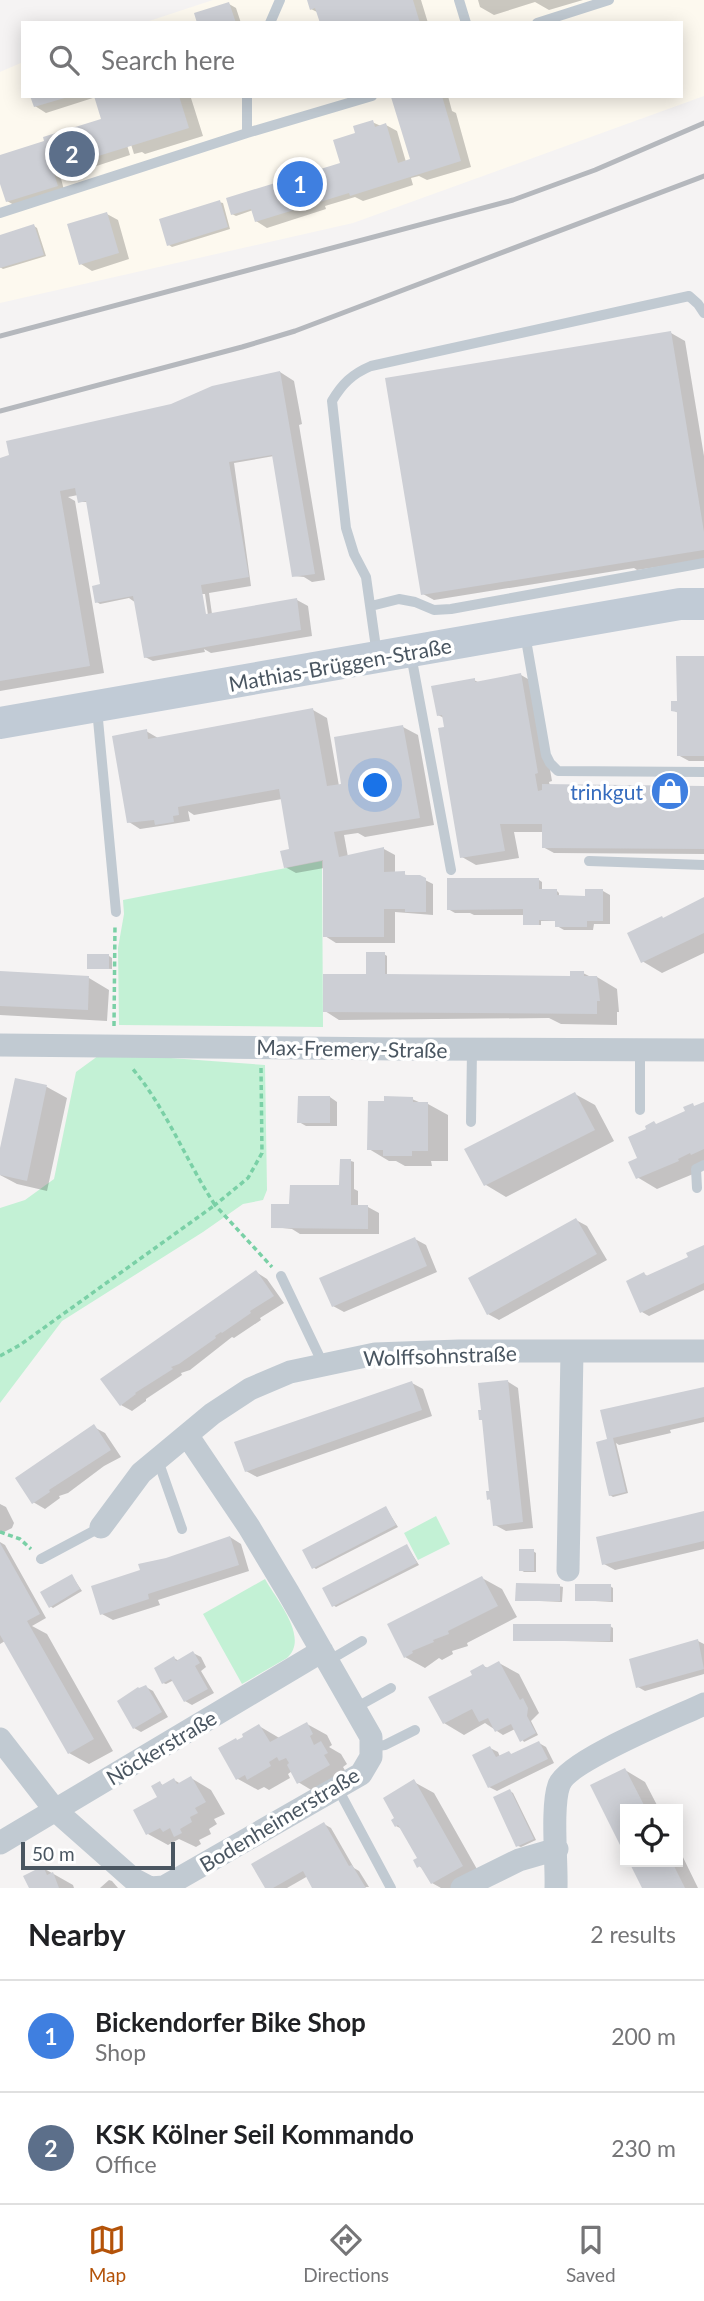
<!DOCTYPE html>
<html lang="en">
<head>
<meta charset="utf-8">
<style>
	:root { --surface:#fff; --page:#f2f2f2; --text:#202124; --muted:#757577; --line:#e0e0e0; --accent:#b45309 }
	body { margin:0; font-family:Lato,sans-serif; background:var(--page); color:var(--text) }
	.controls { position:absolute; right:21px; bottom:21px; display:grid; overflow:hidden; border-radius:0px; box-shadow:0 4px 18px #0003 }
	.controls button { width:63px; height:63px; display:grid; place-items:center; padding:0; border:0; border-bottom:2px solid var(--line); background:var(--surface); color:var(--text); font:35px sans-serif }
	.scale { position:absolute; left:21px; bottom:18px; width:154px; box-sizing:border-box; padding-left:7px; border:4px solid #4a5661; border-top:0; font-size:19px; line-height:24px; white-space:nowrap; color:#4a5661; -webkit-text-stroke:5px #fff; paint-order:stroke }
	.you { position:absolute; left:376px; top:786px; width:24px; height:24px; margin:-18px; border:5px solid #fff; border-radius:50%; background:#1a73e8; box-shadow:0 0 0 10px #1a73e833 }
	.badge { display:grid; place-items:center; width:46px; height:46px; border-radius:50%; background:var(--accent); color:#fff; font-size:23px; font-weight:700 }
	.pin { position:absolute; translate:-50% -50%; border:4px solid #fff; box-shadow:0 2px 7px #0006 }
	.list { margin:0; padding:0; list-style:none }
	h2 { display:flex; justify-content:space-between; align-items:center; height:91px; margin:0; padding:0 28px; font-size:30px }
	h2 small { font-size:23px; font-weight:400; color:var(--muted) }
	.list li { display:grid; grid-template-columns:46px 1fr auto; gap:21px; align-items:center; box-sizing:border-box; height:112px; padding:0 28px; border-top:2px solid var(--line) }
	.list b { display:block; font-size:26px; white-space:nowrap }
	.list p { margin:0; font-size:23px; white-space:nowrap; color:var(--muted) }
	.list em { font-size:23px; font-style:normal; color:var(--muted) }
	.icon { flex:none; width:38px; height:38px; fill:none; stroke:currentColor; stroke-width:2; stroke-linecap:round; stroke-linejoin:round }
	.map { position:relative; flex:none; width:704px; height:1888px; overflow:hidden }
	.search { position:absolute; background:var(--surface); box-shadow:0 4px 18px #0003; left:21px; right:21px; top:21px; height:77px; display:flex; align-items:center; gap:18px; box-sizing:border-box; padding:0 24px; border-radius:0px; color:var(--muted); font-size:26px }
	.sheet { height:315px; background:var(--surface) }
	nav { display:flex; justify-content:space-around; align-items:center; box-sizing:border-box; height:98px; border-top:2px solid var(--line); background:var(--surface); font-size:19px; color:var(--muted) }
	nav a { display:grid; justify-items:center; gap:4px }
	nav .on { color:var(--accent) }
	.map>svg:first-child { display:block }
	.commercial { fill:#fdf9ef }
	.green { fill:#c3f1d5 }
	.shadow { fill:#0003; fill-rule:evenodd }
	.building { fill:#cdcfd5 }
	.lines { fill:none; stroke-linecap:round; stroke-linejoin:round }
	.path { stroke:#7ad0a6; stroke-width:3.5; stroke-dasharray:5 3.5; stroke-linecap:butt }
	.lane { stroke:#c1cad2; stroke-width:10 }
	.street { stroke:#c1cad2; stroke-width:23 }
	.secondary { stroke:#c1cbd6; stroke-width:32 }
	.rail { stroke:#b5b8bd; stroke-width:5 }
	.labels { text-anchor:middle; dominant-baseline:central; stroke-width:7; stroke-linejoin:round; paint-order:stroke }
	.street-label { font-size:21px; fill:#4a5661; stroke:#fff }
	.shop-label { font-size:21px; fill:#366cbe; stroke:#fff; text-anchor:end }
</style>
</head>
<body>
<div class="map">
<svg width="704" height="1888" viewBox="0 0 704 1888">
	<rect width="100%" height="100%" fill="#f5f3f3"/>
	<path class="commercial" d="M213,0H704V96L353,223L0,303V72L23,62V96H681V23H143Z"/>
	<path class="green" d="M322,861L323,1027L119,1025L118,948L124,914L123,900Z
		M102,1053L265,1065L267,1190L263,1200L243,1204L203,1232L62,1321L0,1403V1208L25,1200L54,1179L76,1072Z
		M436,1516L450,1544L418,1560L404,1533Z
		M265,1579C276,1599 310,1638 287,1658L242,1684L203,1614Z"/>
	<path class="shadow" d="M309,0H421L428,23H322L319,13L311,9Z
		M478,0H583L549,10L535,2L494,15L480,7Z
		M229,4L236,8L241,23H199Z
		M32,96H193L191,98L203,136L145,154L142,152L134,154L124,122H120L130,155L66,176L59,171L64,190L14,205L7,201L0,178V157L106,120L96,97L46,113L35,106Z
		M400,96H448L452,111L456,113L471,167L427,180L419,176L411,178L413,185L363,201L355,197L325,206L326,209L267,228L256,221L253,210L236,216L232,214L342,164L358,134L372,122L381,126L386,125L397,131L406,162L413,163L393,98Z
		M219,202L223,203L230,229L172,247L169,245Z
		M107,214L118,220L129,259L92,271L81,264Z
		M34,226L37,228L46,256L3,269L0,267V237Z
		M671,333L685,341L704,456V560L637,570L634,568L434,600L423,594Z
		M280,372L294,381L302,424L299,425L325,580L312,582L304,577L294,576L274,456L234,463L251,586L209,593L212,614L297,600L308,606L312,636L211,653L204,649L205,652L153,661L145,657L136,603L129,598L100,604L97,602L102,586L88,502H80L78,495L68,497L75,501L104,673L0,691V459ZM201,594H205L209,622L206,623Z
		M704,658V761H689L678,755V713L673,710Z
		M521,675L535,683L552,781L549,782L550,786L704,787V854L554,853L543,847L544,832H514L519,858L476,865L462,857L446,729L444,718L438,715L474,680L480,683Z
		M313,710L327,718L339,786L403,727L418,735L434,825L365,837L358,833L344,835L348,857L384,849L395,855V873L419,877L433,884V915L395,912V943H336L325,936L324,868L296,873L285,867L291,850L282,799L194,815L188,811L190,821L160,826L140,829L129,822L146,731L158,738Z
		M539,880L542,882V891H557L559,893V897H587L603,891L610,895V924H594L593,930H564L557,926V921H541V925H527L524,924V915H474L470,913H455L448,909Z
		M704,899V953L662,973L642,961L664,919Z
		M384,954L387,956V976L572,978L583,973L591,977H597L617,989L619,1012H617V1025L561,1024L549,1018L339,1020L325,1011L373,975Z
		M109,956L112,958V969L88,968Z
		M0,973L89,978L109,990L107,1021L0,1015Z
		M16,1080L47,1087L67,1098L47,1191L17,1184L0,1175V1156Z
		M575,1094L595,1105L614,1141L506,1197L486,1185L467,1150Z
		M330,1097L337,1102V1126H306L299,1122Z
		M412,1099L421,1103L428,1104L448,1115V1161H431L432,1166H405L396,1161H389L369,1149Z
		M704,1104V1167L698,1172L657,1189L637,1177L639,1159L658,1125L687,1112L692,1105L696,1107Z
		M351,1161L354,1162V1189L358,1191V1207H368L379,1213V1234H300L292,1229L273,1227L291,1206L346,1187Z
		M576,1220L587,1226L607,1260L499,1320L488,1314Z
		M415,1239L426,1245L437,1272L344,1312L333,1306Z
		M704,1247V1290L649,1316L642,1312L644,1274L649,1277L690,1258Z
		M256,1272L267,1279L284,1303L260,1318L261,1320L234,1338L232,1337L190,1370L181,1373L182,1375L146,1399V1401L132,1411L121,1405Z
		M507,1381L518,1388L533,1528L506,1531L495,1525L492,1501L489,1499L491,1492L484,1421Z
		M412,1383L423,1389L432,1416L257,1477L246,1471Z
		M704,1389V1422L670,1430L671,1433L619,1445L616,1443L628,1493L613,1497L610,1495L609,1441L602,1412Z
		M94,1427L105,1433L121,1457L104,1466L68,1493L59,1496L60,1498L45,1509L33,1502Z
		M0,1504L6,1507L14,1523L12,1528L0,1534Z
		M386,1508L398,1527L316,1569L313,1567Z
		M704,1513V1549L615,1570L604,1564Z
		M230,1537L241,1544L249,1571L158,1600L160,1605L113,1620L102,1614L142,1571L166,1560Z
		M0,1542L5,1545L46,1618L32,1626L47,1634L113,1751L89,1764L69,1753L5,1641L0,1644Z
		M407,1546L419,1565L336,1607L333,1605Z
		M533,1551L536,1553V1572H524L521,1570Z
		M72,1576L82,1591L53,1608L50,1606Z
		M482,1578L502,1589L517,1617L467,1643L468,1646L452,1651L453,1654L442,1660L439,1658L425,1668L405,1657Z
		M559,1586L563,1587L562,1602L517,1600Z
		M610,1586L613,1588V1602L577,1600Z
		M610,1626L613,1628V1642L515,1640Z
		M698,1641L704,1644V1674L645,1691L638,1687Z
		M193,1653L201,1657L206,1667L201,1671L214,1693L192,1705L185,1701L174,1680L166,1684L163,1683L174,1658L179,1661Z
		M499,1663L519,1674L539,1713L531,1721L538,1735L524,1742L515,1729L503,1735L485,1723L464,1735L444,1723L474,1675L483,1666L488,1668Z
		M146,1687L153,1691L168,1717L141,1732L134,1728Z
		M307,1724L327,1735L332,1745L329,1747L341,1754L347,1764L343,1767L349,1777L318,1794L298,1782L292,1771L288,1774L290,1778L269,1790L264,1787L258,1790L238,1779V1741L259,1726L281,1739Z
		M539,1743L546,1747L554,1763L497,1791L489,1787L490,1748L498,1752L500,1757L509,1753L513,1755Z
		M625,1770L645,1782L659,1809H625V1851L593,1786Z
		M191,1778L211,1790L225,1814L214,1819L217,1824L209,1829L211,1834L199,1840L201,1844L196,1847L179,1839L168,1845L148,1834L159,1797L160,1783L164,1786L174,1780L181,1784Z
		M414,1782L434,1793L482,1878L464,1888H441L432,1883L425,1870L419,1866V1859L402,1829L396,1826Z
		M510,1791L513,1793L536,1840L521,1847L518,1846Z
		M324,1824L331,1828L354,1868L359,1871L369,1887L314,1888L308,1876L287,1888H267Z
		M678,1847L698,1888H644L631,1862H678Z
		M43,1868L73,1885L74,1888H31Z
		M109,1880L112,1881L118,1888H100Z"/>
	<path class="building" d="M307,0H413L420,23H320L315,8L310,10Z
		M229,2L236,23H197L194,13Z
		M30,96H68V97L34,107Z
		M94,96H179L189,128L53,170L58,186L6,202L0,184V155L44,141L43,137L101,119Z
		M442,96L461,161L350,196L349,193L255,222L251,209L231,215L226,198L340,163L333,140L355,133L353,126L373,120L375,127L386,123L398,163L410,159L391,97Z
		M220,200L228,227L167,246L159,219Z
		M107,212L119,253L79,265L67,224Z
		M34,224L44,255L0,268V235Z
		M671,331L704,532V550L421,595L385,378Z
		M280,371L315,574L292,577L272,455L229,462L249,577L201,585L206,614L297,598L301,630L144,658L133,596L95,603L92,586L100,584L86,501L78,503L75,488L60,491L90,666L0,681V458L9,455L6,441L171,404L212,386Z
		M676,656H704V756H677V712L671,711V701H677Z
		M521,673L538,773L535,774L538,791L542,790V784L704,786V849L542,848V824H500L505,851L460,858L438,728L444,727L442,715L437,716L431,686L475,678V682Z
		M313,708L327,786L341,784L334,737L403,725L420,818L334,832L339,857L384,847V872L405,871V875H420L426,878V912H405V909H384V937H323V860L284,868L280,851L289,849L279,789L178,807L179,815L173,816L174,822L155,825L154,820L127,823L112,736L147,729L148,739Z
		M447,878H539V889H557V895L585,896V889H603V921H587V927H555V921L539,920V925H523V909L447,910Z
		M704,897V933L641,963L627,933L662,916L663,918Z
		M366,952H385V974L570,976V971H584V976H597L600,1001H597V1014L323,1012V974H366Z
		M87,954H109V969H87Z
		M0,971L89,976L88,1010L0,1006Z
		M15,1078L47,1085L27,1181L0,1175V1148Z
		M575,1092L595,1130L484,1186L464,1149Z
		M298,1096H330V1123H297Z
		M384,1096L413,1097V1102H428V1151H412V1156H383V1150H367L368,1101H384Z
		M704,1102V1149L691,1155L690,1153L678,1159L679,1161L636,1179L628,1162L637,1158L628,1137L646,1129L645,1126L654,1121L656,1124L685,1111L683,1107L693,1103L694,1106Z
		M340,1159H351V1205H368V1229L271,1228V1204H289L290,1185H339Z
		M576,1218L597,1254L487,1315L468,1278Z
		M415,1237L427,1266L332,1307L319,1278Z
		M704,1245V1283L640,1313L626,1281L644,1272L646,1276L688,1257L686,1253Z
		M256,1270L274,1296L250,1311L251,1313L222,1333L221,1332L215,1336L216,1338L179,1364L171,1367L173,1369L135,1393L136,1394L120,1406L100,1379Z
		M508,1380L523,1522L493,1526L490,1499L487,1500L486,1491H489L482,1420H479L478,1410H481L478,1383Z
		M412,1381L422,1410L245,1472L234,1442Z
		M704,1387V1417L613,1438L626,1492L609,1496L596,1442L607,1439L600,1410Z
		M94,1424L111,1450L49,1490L50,1492L32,1504L15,1478Z
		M386,1506L396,1525L312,1569L302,1550Z
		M704,1511V1541L602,1565L596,1537Z
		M230,1536L239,1565L148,1594L149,1599L100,1615L91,1586L140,1570L138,1564L166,1558Z
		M0,1543L40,1614L27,1621L94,1739L68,1754L0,1635Z
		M407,1544L417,1563L332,1607L322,1588Z
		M519,1549H534V1571H519Z
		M72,1574L80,1589L49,1608L40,1592Z
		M482,1576L498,1606L448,1631L449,1634L433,1640L434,1642L412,1651L413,1653L404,1658L387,1624Z
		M516,1583L560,1584V1601H515Z
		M575,1584H611V1601H575Z
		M513,1624H611L610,1641H513Z
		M698,1639L704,1669L636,1688L629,1659Z
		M193,1651L200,1663L195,1666L208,1689L184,1702L171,1679L162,1684L154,1668L174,1656L176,1661Z
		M499,1661L520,1700L523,1698L528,1708L527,1716L536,1733L520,1742L511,1724L495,1732L488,1718L479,1722L472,1709L443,1724L428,1697L472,1675L470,1671L483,1664L486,1668Z
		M146,1685L162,1712L133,1729L117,1701L138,1687L139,1688Z
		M307,1722L313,1734L310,1736L314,1745L321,1741L328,1753L324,1755L330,1765L297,1784L287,1765L289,1763L286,1758L279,1761L277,1757L269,1762L271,1766L247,1780L245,1775L236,1780L218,1748L236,1738L237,1740L243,1737L242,1734L259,1724L270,1742Z
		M539,1741L548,1759L488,1788L472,1755L490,1746L496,1757L509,1751L511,1754Z
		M625,1768L646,1809H625V1855L590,1785Z
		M191,1776L206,1802L195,1808L198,1813L190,1817L192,1822L180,1829L182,1833L174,1837L170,1828L163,1832L160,1828L146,1835L133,1810L157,1797L151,1786L160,1781L162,1785L174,1778L177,1784Z
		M414,1779L463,1866L431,1884L420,1866L417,1868L413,1860L417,1858L398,1825L395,1827L391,1820L394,1818L383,1798Z
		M510,1789L534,1839L516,1847L493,1797Z
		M324,1822L349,1866L352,1865L366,1888H312L303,1871L273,1888H265L251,1864Z
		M629,1862H672L685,1888H642Z
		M43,1866L47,1875L53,1872L59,1888H29L23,1876Z"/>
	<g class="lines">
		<path class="path" d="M114,1026L115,925
			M261,1068L262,1153L248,1178L215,1205L272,1267
			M0,1356L20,1345L215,1205C186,1161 166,1108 132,1068
			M0,1532L20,1539L31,1549"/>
		<path class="lane" d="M459,0L466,23
			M270,23L280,0
			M537,23L609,0
			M247,133L372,96
			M0,213L247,133V96
			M371,606L399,599L415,602L434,610L451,609L704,563
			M525,634L546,755L550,763L558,771L704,772
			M377,655L366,577L354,554L346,528L332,401C342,384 352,374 371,366L689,296L698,304L704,313
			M411,655L451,870
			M97,709L116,912
			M589,861L704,865
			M640,1110V1050
			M471,1122L472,1049
			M697,1188L696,1169L704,1165
			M281,1276L323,1364
			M155,1461L161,1469L182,1529
			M41,1559L101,1527
			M328,1661L362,1641
			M355,1708L391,1688
			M371,1747L385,1745L415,1730
			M337,1787L391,1888"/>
		<path class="street" d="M0,1045L399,1049L704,1050
			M101,1527L141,1473L212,1414L250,1389L290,1372L375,1354L459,1351H704
			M568,1570L572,1352
			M0,1739L55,1810L133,1879L150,1888L164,1887L361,1774L371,1757V1737L288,1592L249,1527L187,1435
			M0,1843L322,1651
			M462,1888L519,1860L557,1849
			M556,1888C557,1863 551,1807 559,1785C567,1761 677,1717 704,1704"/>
		<path class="secondary" d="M0,723L680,604H704"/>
		<path class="rail" d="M0,336L513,200L595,170L704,123
			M0,411L242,347L295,331L704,176"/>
	</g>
	<defs>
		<g id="shop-disc" transform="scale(2.0125)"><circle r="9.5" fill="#3f7fe0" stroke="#fff"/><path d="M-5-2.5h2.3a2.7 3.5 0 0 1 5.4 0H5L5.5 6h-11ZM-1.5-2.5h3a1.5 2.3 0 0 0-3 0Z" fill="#fff"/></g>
	</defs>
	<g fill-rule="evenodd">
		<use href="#shop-disc" x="670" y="791"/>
	</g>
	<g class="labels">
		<g class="street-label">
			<text transform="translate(340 664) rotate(-10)">Mathias-Brüggen-Straße</text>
			<text transform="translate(352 1048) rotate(1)">Max-Fremery-Straße</text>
			<text transform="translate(440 1355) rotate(-2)">Wolffsohnstraße</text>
			<text transform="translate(161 1747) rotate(-31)">Nöckerstraße</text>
			<text transform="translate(279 1819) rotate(-31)">Bodenheimerstraße</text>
		</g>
		<g class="shop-label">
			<text x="643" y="791">trinkgut</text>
		</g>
	</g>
</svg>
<div class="controls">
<button><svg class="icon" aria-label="locate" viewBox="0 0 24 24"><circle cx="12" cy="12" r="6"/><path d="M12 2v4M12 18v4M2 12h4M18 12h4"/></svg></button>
</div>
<div class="scale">50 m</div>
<div class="you"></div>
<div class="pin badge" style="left:300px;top:184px;background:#3f7fe0">1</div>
<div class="pin badge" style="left:72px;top:154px;background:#5c6f8a">2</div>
<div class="search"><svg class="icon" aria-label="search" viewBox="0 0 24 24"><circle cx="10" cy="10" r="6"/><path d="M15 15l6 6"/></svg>Search here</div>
</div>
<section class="sheet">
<h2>Nearby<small>2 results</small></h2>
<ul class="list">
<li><span class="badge" style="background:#3f7fe0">1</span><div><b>Bickendorfer Bike Shop</b><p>Shop</p></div><em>200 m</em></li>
<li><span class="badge" style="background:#5c6f8a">2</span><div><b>KSK Kölner Seil Kommando</b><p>Office</p></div><em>230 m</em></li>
</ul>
</section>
<nav>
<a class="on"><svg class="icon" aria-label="map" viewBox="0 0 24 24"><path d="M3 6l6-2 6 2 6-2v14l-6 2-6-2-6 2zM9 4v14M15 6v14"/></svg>Map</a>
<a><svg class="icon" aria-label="directions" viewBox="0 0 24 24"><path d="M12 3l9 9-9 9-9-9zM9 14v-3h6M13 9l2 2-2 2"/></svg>Directions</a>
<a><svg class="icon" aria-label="saved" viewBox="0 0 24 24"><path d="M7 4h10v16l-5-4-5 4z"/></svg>Saved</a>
</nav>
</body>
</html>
